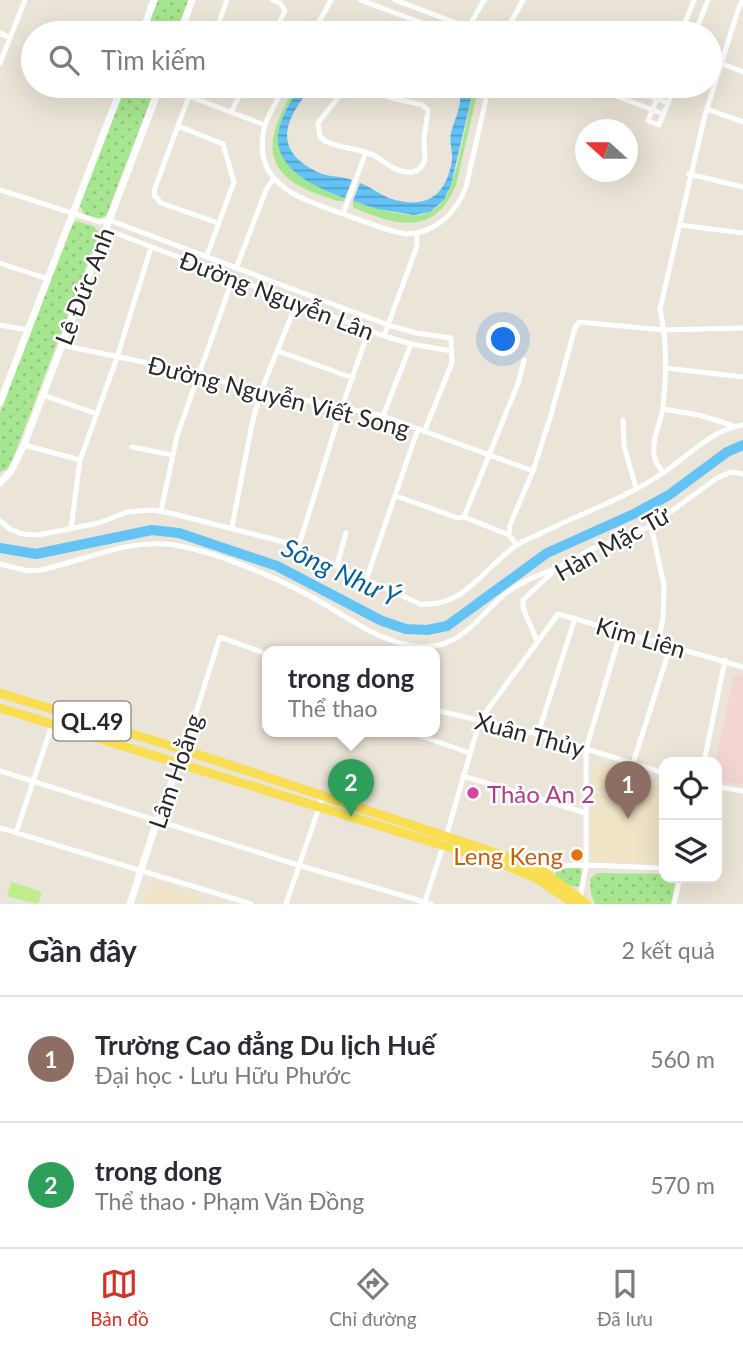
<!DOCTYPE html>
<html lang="vi">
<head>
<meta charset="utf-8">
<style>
	:root { --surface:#fff; --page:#f2f2f3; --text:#2b2b33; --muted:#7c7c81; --line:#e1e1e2; --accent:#d93025 }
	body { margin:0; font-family:Lato,sans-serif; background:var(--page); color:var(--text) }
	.controls { position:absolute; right:21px; bottom:21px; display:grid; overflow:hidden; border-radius:14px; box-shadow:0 7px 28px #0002 }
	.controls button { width:63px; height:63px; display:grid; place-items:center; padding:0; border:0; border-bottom:2px solid var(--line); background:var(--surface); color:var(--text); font:35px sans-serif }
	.compass { position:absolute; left:575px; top:119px; width:63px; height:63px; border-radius:50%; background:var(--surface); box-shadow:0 7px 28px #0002; rotate:291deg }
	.you { position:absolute; left:504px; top:340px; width:24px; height:24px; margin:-18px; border:5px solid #fff; border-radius:50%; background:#1a73e8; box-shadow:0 0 0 10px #1a73e833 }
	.badge { display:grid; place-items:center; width:46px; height:46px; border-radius:50%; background:var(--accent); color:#fff; font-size:23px; font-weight:700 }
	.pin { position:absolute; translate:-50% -58px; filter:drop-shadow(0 2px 4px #0008) }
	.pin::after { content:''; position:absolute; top:37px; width:24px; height:21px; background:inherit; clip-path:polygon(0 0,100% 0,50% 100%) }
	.popup { position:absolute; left:262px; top:646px; width:178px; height:91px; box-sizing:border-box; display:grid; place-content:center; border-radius:14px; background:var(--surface); filter:drop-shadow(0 2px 5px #0005); font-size:23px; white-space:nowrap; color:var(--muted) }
	.popup b { font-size:26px; color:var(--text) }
	.popup::after { content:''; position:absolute; left:50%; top:100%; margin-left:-14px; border:14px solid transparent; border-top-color:var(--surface) }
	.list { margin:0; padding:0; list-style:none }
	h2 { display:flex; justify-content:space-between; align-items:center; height:91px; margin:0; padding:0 28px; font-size:30px }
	h2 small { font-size:23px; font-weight:400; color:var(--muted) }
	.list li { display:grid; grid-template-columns:46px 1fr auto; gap:21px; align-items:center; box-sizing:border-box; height:126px; padding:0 28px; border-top:2px solid var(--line) }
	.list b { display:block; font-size:26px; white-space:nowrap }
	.list p { margin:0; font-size:23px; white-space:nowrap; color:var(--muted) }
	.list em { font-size:23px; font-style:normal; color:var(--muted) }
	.icon { flex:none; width:38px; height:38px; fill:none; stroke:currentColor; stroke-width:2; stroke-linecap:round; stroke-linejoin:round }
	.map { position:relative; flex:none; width:743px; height:904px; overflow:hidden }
	.search { position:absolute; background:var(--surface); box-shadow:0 7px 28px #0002; left:21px; right:21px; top:21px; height:77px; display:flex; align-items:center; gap:18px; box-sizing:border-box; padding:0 24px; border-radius:38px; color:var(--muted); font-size:26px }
	.sheet { height:343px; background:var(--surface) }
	nav { display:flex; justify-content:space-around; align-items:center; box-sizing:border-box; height:98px; border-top:2px solid var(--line); background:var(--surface); font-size:19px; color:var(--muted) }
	nav a { display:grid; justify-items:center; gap:4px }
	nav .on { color:var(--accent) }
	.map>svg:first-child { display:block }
	.education { fill:#efe4c6 }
	.medical { fill:#f3d5d4 }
	.grass { fill:url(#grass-dots) }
	.garden { fill:#a7e690 }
	.pitch { fill:#bdee8b }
	.water { fill:url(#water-rules) }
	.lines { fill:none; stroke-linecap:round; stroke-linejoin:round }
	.river { stroke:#63c3f5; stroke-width:10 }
	.minor { stroke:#fff; stroke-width:5 }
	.tertiary { stroke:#fff; stroke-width:7 }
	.primary { stroke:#f8de50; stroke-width:9 }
	.hotel-dot { fill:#d1479c; stroke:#fff; stroke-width:2.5 }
	.food-dot { fill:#e8710a; stroke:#fff; stroke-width:2.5 }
	.labels { text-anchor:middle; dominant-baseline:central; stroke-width:5; stroke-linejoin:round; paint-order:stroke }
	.shield { fill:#fff; stroke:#686868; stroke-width:2 }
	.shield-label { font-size:23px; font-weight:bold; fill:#282828 }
	.street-label { font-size:24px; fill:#282828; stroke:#fff }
	.hotel-label { font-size:24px; fill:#b23c85; stroke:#fff; text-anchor:start }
	.food-label { font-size:24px; fill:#c56008; stroke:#fff; text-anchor:end }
	.water-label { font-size:26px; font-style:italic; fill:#055e9e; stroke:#fff }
</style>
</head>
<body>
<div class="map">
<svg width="743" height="904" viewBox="0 0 743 904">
	<defs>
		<pattern id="grass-dots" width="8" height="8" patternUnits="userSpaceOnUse" patternTransform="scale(1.75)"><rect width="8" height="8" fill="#a7e690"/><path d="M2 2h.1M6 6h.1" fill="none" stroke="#90c57c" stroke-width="1.8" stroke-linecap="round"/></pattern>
		<pattern id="water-rules" width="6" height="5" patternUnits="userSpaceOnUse" patternTransform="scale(1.75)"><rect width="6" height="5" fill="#63c3f5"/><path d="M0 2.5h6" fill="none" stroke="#529ec6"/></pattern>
	</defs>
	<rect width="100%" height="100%" fill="#ebe4d8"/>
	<path class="education" d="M601,765L664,784V863L597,862L590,853L593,769Z
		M152,883L212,902V904H143L148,886Z"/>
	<path class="medical" d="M743,673V784L718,781L716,762L733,678Z"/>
	<path class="grass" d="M158,0H189L176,33H145Z
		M125,86H156L106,216L97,219L84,214L80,205Z
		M76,221L93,226L99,232L98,236L12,461L7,469L0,472V412L71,226Z
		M580,868L582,872L579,886C570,888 559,883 555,876L557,869Z
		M597,873L664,874V878H672L675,883L671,904H595L591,893L590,879Z"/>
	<path class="garden" d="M296,86H300C292,99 280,116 279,131C276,167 317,187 345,198L344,201H337C324,196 308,192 296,184C254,157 278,118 296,86Z
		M474,86H479L456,185C435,237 395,226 353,207V201C367,207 407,217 421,215C430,213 439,207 444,200C456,186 469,108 474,86Z"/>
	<path class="pitch" d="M11,882L42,892L38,904L7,896Z"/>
	<path class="water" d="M300,86H313C284,119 271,151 320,173C329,177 341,176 352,180L345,198C314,187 267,166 280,125C284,111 293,98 300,86Z
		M456,86H474L451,185L444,200L430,212L414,215L377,209L353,201L360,183C371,187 379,194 389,198C424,210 446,198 452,160C453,151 449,142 451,133C455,117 466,100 456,86Z"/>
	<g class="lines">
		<path class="river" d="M0,548L36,554L152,530L179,533L277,566L382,621L406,629L427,630L447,626L547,553L636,513L669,495L727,452L743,445"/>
		<path class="minor" d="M272,0L280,3L285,11L274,33
			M360,0L449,33
			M395,0L483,33
			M468,28L484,0
			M0,33L10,38
			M215,33L227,0
			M313,33L331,0
			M505,33L523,0
			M681,33L694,0
			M695,33L708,0
			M0,63L25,0
			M720,63L743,72
			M162,86L265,125
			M285,86C277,101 265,118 263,135C255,187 305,200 343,214C363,221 384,230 405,234C434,234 456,214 466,187L489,86
			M344,86L337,99L318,123L320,137C335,150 356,146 373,155C384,161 395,172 408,172C417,173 422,167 425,160L424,139L428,110L422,105L388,97L366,86
			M589,86L664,114
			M622,86L668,103
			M662,86L648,121L659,125L675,86
			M189,96L155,188L154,195L161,203L218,223
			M388,97L392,86
			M707,109L743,122
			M231,112L245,86
			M178,126L223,144L234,182L207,255
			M689,174L743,187
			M0,190L100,222L109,220L388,325L416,333L451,338L452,363L424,432
			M343,214L366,152
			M680,225L743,233
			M105,229L384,336L411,344L452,351
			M0,263L48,279
			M237,266L266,190L274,178
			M0,325L28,330
			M384,336L417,246V234
			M61,345L158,365L261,391L383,416L533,471
			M278,351L353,378
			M666,368L743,377
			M43,395L97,414
			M663,409L699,415L734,426
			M383,416L411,344
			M623,420L624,446L636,488
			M24,445L80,460
			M132,447L172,455
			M664,473C661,469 656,464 655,459C650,441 661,424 663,406C667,374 667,341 660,309L705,115L739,7L743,0
			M396,496L458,518L464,517L519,381L524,360
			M161,511L177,436L233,278
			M464,517L509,535
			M0,521L10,529L22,534L38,535L99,523L127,512L152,510L170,513L284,542L420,604C465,608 483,568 517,545C527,539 539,534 550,529C588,511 631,495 666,471C690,454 712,430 743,425
			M651,526L664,585L663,619L658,642
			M232,527L252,424L261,391L297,302
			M71,529L80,460L117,358L151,247
			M517,545L509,535L510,525L533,471L551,415L575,328L579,322L664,330L743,328
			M298,548L342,407L369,330
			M0,564L28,571L40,570C84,561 128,538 174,545C213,551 273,576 308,595C347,615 392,655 439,645C467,639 484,611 505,594C521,581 539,575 557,568
			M337,565L346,533
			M366,580L418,429
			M537,641L523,608V600L557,568L594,548L651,526L717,478L731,472L743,474
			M435,710L538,734L664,773
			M406,731L470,753
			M538,734L575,618
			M184,750L220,637L267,654
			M704,762L725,660
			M633,763L671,645
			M0,771L298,865L431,904
			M463,776L586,813
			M717,787L743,791
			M0,828L251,904
			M16,833L57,710
			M534,866L586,865L664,868
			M580,899L586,865V749L621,631
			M286,904L323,796
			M424,904L446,837L480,720L558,614L743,667
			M674,904L680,878"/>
		<path class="tertiary" d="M142,33L154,0
			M180,33L192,0
			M0,403L122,86
			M0,483L11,471L24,445L160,86
			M130,904L157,821L184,750"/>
		<path class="primary" d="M0,693L184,750L502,855L544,872L587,904
			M0,708L500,863L538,879L575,904"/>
	</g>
	<circle class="hotel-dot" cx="473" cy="793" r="7"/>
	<circle class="food-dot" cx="577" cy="855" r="7"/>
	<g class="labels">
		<rect class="shield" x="53.5" y="701.5" width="77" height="39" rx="5"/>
		<g class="shield-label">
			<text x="92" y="721">QL.49</text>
		</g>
		<g class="street-label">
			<text transform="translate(84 286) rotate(-69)">Lê Đức Anh</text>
			<text transform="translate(277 295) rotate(21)">Đường Nguyễn Lân</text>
			<text transform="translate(279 396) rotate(14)">Đường Nguyễn Viết Song</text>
			<text transform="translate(612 543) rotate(-29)">Hàn Mặc Tử</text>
			<text transform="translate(641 637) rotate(16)">Kim Liên</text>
			<text transform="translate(530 734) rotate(15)">Xuân Thủy</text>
			<text transform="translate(175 771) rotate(-71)">Lâm Hoằng</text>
		</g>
		<g class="hotel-label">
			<text x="487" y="793">Thảo An 2</text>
		</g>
		<g class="food-label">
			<text x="563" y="855">Leng Keng</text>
		</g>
		<g class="water-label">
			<text transform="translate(341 572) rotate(25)">Sông Như Ý</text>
		</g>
	</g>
</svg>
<div class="controls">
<button><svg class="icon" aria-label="locate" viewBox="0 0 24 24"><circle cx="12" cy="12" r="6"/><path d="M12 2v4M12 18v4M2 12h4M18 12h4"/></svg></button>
<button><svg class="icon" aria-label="layers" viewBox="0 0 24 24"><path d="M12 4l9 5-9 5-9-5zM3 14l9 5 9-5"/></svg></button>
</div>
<svg class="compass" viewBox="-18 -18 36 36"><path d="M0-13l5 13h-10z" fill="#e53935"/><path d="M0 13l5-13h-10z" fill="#7c7c81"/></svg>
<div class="you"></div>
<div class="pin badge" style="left:628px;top:819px;background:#8d6e63">1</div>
<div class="pin badge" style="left:351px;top:817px;background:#2e9e5b">2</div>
<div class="popup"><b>trong dong</b>Thể thao</div>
<div class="search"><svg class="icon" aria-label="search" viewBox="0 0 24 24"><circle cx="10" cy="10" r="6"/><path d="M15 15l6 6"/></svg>Tìm kiếm</div>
</div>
<section class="sheet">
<h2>Gần đây<small>2 kết quả</small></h2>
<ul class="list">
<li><span class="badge" style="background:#8d6e63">1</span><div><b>Trường Cao đẳng Du lịch Huế</b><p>Đại học · Lưu Hữu Phước</p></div><em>560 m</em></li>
<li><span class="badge" style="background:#2e9e5b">2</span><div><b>trong dong</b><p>Thể thao · Phạm Văn Đồng</p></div><em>570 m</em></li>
</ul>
</section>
<nav>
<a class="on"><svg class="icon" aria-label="map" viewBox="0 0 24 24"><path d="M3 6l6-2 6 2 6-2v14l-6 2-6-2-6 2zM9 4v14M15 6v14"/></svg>Bản đồ</a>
<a><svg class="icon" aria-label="directions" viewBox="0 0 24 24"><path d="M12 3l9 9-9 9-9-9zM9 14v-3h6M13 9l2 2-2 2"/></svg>Chỉ đường</a>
<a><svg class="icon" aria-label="saved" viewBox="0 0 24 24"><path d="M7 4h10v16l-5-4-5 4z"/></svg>Đã lưu</a>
</nav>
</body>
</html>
